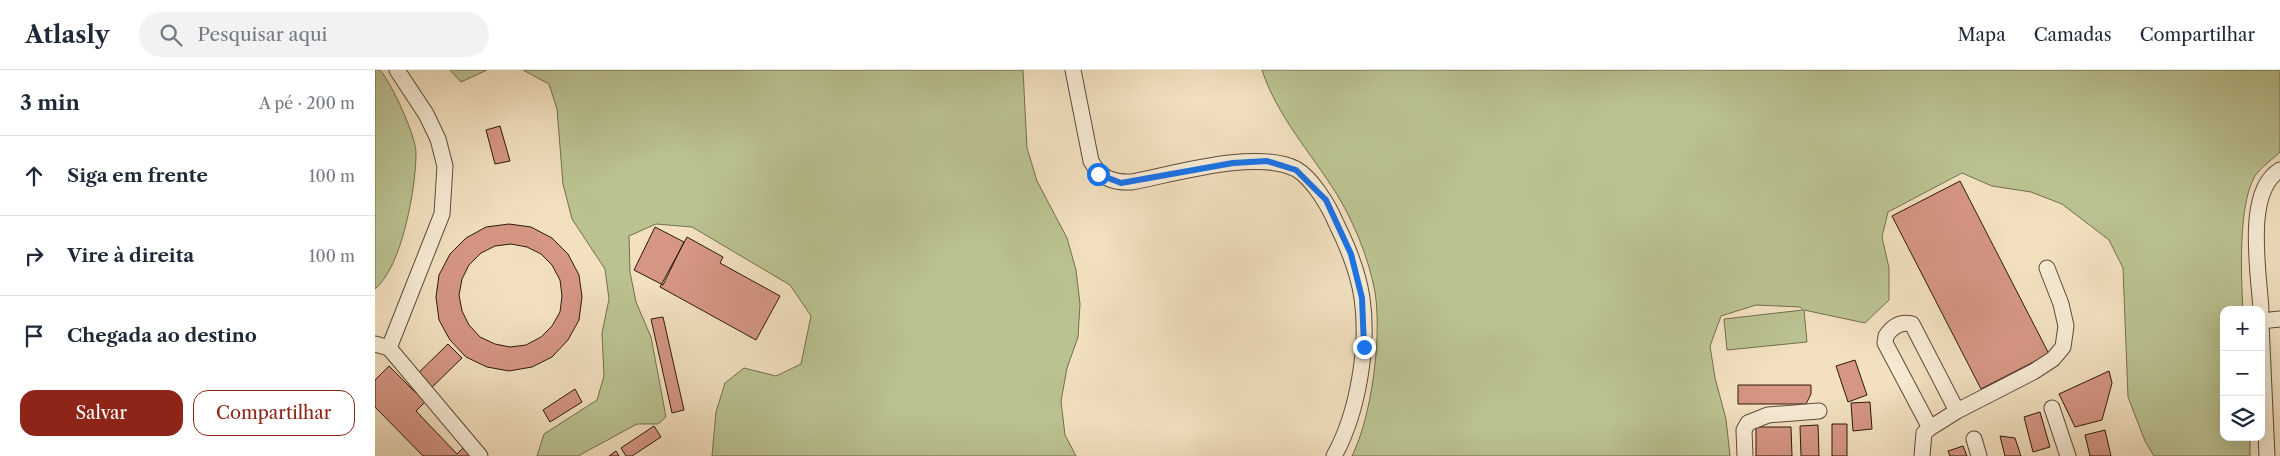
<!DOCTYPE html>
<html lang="pt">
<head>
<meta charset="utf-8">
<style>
	:root { --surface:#fff; --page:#f2f2f3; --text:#1f2937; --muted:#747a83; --line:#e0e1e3; --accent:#8f2418 }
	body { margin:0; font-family:"Libre Caslon Text",serif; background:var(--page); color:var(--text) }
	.controls { position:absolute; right:15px; bottom:15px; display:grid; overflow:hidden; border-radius:10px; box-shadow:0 5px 20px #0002 }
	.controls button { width:45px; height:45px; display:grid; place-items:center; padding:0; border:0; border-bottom:1px solid var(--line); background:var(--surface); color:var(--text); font:25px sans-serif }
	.stop { position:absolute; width:15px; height:15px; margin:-11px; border:4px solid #1a73e8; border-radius:50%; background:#fff }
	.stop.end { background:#1a73e8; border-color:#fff; box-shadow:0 1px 5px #0008 }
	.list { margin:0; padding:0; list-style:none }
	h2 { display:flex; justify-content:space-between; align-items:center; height:65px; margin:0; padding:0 20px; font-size:21px }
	h2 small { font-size:16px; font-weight:400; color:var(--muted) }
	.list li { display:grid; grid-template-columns:32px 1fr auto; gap:15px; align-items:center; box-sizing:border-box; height:80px; padding:0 20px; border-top:1px solid var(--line) }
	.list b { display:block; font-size:19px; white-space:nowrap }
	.list em { font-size:16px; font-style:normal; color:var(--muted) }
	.actions { display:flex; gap:10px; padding:15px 20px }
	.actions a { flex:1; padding:11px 0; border:1px solid var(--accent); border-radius:15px; text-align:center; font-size:18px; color:var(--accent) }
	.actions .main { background:var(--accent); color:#fff }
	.icon { flex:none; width:28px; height:28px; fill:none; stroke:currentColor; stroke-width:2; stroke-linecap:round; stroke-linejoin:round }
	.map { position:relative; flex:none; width:1905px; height:386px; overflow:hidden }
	header { display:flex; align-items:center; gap:30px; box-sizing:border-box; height:70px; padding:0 25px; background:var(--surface); border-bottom:1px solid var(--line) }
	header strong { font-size:24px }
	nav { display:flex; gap:28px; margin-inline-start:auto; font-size:18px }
	.search { width:350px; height:45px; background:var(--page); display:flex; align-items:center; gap:12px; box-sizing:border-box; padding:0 18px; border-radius:28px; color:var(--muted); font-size:19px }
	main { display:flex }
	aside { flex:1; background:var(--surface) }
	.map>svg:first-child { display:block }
	.green { fill:#bbc291; stroke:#746e4e }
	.building { fill:#d59684; stroke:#2c1a0c; fill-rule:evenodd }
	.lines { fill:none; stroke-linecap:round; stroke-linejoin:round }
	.minor-casing { stroke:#5e4c39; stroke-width:17 }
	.minor { stroke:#f7ebd5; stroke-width:15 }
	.route { stroke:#1a73e8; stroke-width:6 }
</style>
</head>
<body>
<header>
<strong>Atlasly</strong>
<div class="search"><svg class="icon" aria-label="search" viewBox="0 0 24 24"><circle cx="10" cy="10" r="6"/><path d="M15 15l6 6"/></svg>Pesquisar aqui</div>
<nav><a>Mapa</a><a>Camadas</a><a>Compartilhar</a></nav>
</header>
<main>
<aside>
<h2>3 min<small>A pé · 200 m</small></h2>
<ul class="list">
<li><svg class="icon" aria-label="ahead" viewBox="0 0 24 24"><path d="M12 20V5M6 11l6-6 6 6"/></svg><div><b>Siga em frente</b></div><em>100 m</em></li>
<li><svg class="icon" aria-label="right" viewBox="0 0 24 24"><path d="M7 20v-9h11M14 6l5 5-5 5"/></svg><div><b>Vire à direita</b></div><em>100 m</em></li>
<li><svg class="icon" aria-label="arrive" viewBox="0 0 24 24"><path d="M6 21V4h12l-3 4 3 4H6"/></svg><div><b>Chegada ao destino</b></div></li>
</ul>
<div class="actions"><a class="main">Salvar</a><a>Compartilhar</a></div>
</aside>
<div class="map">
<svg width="1905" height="386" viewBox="0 0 1905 386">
	<rect width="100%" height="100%" fill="#f2e0bf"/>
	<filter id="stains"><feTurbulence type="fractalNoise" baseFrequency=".004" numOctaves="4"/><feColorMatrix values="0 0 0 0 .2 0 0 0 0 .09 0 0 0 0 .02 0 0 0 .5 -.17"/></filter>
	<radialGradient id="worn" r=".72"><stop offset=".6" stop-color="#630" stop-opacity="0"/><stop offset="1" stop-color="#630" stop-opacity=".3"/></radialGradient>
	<path class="green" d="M0,0H5C17,14 41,66 41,83C41,118 27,197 0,219Z
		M75,0H112L86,12Z
		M148,0H648L652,78L662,111L692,168L701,200L705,234L703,267L692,298L686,331L690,365L701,386H337L341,342L350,313L369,298L401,306L426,294L436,246L415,215L317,157L281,154L254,166L255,202L261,232L276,267L291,347L283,354H262L203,386H162L169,364L222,330L229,306L227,263L234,229L230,199L197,149L188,114L182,39L174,14Z
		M887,0H1905V82C1898,89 1886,97 1880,106C1863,134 1866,207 1868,240H1849V367H1875V386H1779L1770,371L1753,327L1748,198L1734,170L1687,134L1656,122L1617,116L1587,103L1513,142L1507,167L1514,198V230L1490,253L1429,240L1432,272L1352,280L1349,249L1428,240L1425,237L1381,235L1346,246L1335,276L1340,308L1351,349L1355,386H977C997,346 1007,266 1000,222C994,189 979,152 961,123C936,83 902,46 887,0Z"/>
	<path class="building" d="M125,56L135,91L120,94L111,60Z
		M1585,111L1674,284L1606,319L1517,146Z
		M134,154L156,157L177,168L193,184L204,205L207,227L204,250L193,270L177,287L157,297L134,301L112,297L91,287L75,270L64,250L61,227L64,205L75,184L91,168L111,157ZM136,174L152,177L166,184L177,195L185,210L187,226L185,242L177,256L166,267L151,275L135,277L120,274L105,267L94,255L87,241L84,225L87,209L94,195L106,183L120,176Z
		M280,157L309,172L288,215L259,200Z
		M312,167L348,187L345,193L405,226L381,270L285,217Z
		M288,247L309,340L297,343L276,249Z
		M73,274L87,288L47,327L34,312Z
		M1480,290L1492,325L1473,332L1461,296Z
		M14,296L50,332L41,341L82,384L88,378L95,386H48L0,337V310Z
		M1734,301L1737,313L1727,350L1700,357L1684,324Z
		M1363,315H1436V324L1431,334H1363Z
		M200,319L207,332L175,352L168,340Z
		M1495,332L1497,359L1478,361L1476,333Z
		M1665,342L1675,377L1658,382L1649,347Z
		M1457,354H1472V386H1457Z
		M1443,355L1444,386H1426L1425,356Z
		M279,356L286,367L257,386H251L246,378Z
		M1381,357H1416L1417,386H1381Z
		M1730,360L1736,386H1715L1710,365Z
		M1625,366L1640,368L1646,386H1630Z
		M1588,376L1592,386H1575L1573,381Z
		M241,381L244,386H234Z"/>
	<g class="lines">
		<g class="minor-casing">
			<path id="minor" d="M698,0L716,91C725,108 738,113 757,112C799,104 882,79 921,99C937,108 954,136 961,153C973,177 983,201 987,228C994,276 983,343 959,386
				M1886,240C1884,203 1869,121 1905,100
				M1886,251L1905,249
				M1886,254L1892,386
				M0,274L14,278L105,386
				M14,278L67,144L70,96L63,69L51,44L22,0
				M1677,338L1693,386
				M1555,358L1510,273L1511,266C1517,257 1525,251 1537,254L1582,341
				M1599,369L1604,386
				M1370,386L1369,360L1373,353L1393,345L1444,341
				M1547,386L1549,363L1555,358L1582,341L1658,302L1678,289L1688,277L1691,256L1686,234L1672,198"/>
		</g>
		<use href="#minor" class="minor"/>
	</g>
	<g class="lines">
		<path class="route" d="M723,104L746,113L858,93L892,91L921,100L951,130L976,184L987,228L989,277"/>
	</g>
	<rect width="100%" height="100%" filter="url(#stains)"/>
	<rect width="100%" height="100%" fill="url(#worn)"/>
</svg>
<div class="controls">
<button>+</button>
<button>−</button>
<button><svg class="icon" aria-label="layers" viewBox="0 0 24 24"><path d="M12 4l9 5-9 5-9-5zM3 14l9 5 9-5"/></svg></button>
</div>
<div class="stop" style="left:723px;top:104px"></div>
<div class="stop end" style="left:989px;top:277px"></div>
</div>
</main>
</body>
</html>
